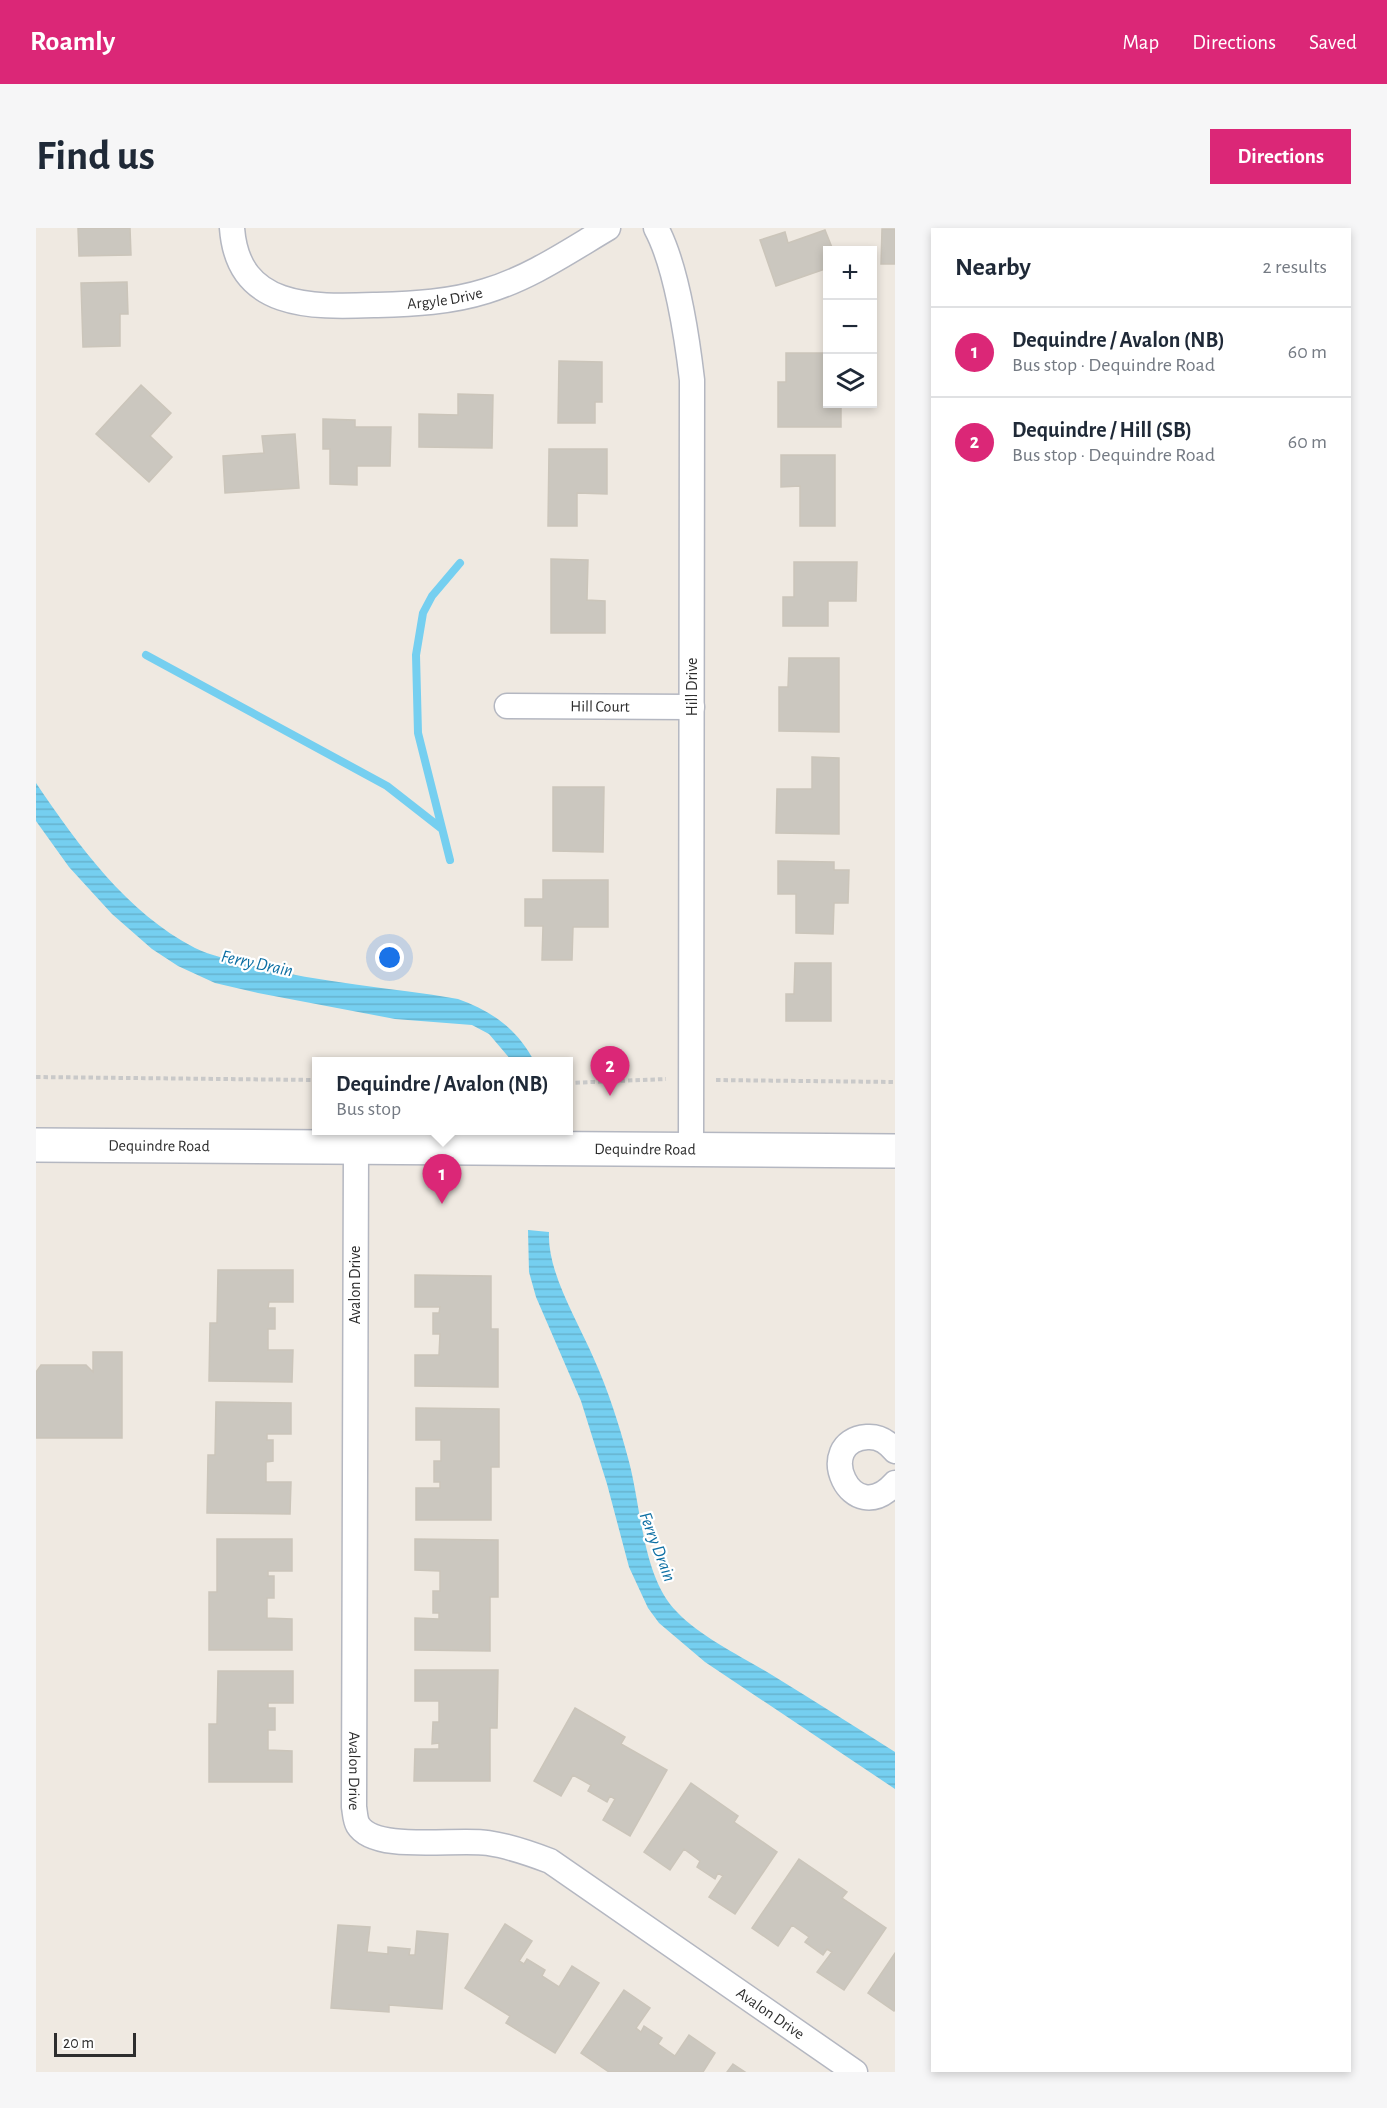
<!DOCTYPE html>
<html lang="en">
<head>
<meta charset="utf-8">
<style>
	:root { --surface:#fff; --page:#f6f6f7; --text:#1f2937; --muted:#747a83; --line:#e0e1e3; --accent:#db2777 }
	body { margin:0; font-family:"Alegreya Sans",sans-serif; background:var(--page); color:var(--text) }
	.controls { position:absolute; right:18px; top:18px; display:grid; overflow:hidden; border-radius:0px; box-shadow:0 3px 9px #0003 }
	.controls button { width:54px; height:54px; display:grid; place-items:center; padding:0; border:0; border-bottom:2px solid var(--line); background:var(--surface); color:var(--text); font:30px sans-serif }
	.scale { position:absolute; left:18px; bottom:15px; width:82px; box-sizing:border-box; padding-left:6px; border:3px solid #2e2e2e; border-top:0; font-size:16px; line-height:21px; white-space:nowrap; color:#2e2e2e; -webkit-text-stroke:4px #fff; paint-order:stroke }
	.you { position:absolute; left:354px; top:730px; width:21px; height:21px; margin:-15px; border:4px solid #fff; border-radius:50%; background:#1a73e8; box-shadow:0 0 0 9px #1a73e833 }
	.badge { display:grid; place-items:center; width:39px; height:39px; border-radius:50%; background:var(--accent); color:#fff; font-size:20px; font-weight:700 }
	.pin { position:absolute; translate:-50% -50px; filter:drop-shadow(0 2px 3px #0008) }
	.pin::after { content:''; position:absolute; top:32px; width:21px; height:18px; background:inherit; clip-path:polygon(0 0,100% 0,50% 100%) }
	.popup { position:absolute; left:276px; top:829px; width:261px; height:78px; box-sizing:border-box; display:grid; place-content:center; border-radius:0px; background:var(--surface); filter:drop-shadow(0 2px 4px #0005); font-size:20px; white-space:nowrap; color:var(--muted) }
	.popup b { font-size:22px; color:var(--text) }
	.popup::after { content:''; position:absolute; left:50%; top:100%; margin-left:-12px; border:12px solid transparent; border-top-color:var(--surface) }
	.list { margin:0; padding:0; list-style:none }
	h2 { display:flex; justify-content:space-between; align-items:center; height:78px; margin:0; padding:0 24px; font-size:26px }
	h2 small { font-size:20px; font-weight:400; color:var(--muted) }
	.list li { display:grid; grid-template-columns:39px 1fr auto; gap:18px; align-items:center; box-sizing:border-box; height:90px; padding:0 24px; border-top:2px solid var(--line) }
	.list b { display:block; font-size:22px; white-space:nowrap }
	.list p { margin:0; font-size:20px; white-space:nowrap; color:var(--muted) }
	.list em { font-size:20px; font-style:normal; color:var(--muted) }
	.icon { flex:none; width:33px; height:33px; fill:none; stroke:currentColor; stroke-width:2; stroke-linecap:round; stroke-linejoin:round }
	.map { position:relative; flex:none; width:859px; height:1844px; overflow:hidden; border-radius:0px }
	header { display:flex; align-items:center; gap:36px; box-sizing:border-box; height:84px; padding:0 30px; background:var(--accent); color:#fff }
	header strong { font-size:28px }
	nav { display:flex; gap:33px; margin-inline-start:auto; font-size:21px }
	.intro { display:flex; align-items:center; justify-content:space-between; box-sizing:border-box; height:144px; padding:0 36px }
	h1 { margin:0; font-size:42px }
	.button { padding:15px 27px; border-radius:0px; background:var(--accent); color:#fff; font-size:21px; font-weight:700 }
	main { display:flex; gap:36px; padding:0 36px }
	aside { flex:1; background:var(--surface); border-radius:0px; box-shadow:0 3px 9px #0003 }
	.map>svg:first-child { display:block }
	.water { fill:url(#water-rules) }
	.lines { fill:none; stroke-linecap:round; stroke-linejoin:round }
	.stream { stroke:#75cff0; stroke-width:8 }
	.building { fill:#cbc7bf; stroke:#cbc5ba; stroke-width:1.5 }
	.minor-casing { stroke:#b4b7c1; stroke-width:27 }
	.secondary-casing { stroke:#b4b7c1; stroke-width:36 }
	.path { stroke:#c9c9c9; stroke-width:4; stroke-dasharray:4.5 3; stroke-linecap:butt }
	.minor { stroke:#fff; stroke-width:24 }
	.secondary { stroke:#fff; stroke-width:33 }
	.labels { text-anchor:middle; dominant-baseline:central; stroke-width:4.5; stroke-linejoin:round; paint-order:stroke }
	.street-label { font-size:16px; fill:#2e2e2e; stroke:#fff }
	.water-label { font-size:18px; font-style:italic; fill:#0d6fa3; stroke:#fff }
</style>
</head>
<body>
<header>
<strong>Roamly</strong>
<nav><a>Map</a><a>Directions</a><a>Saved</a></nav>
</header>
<div class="intro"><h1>Find us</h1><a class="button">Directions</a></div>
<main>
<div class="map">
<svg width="859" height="1844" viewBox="0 0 859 1844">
	<defs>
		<pattern id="water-rules" width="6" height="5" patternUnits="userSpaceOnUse" patternTransform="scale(1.5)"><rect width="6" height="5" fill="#75cff0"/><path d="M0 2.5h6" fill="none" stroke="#66b2ce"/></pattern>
	</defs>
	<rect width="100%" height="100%" fill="#efe9e1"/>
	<path class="water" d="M0,555C42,617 91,685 159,720C175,728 194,731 211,736C281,755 351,759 422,771C456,783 481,801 498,833H476L453,806L436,797L359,791L222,765L179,755L142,738L116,721L76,686L33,639L0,593Z
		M492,1002L513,1004C511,1045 542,1093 558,1131C572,1162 583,1196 592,1230C605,1275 606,1350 641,1384C666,1410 705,1428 736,1447C777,1472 818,1498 859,1524V1561L669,1434L623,1395L612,1380L593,1339L571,1256L545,1173L500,1069L493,1044Z"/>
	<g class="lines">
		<path class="stream" d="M110,427L351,558L406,601
			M414,632L382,505L380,427L387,385L396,368L424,335"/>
	</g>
	<path class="building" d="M42,0H94L95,27L43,28Z
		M846,1H859V36H845Z
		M789,2L797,22H792V40L740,58L724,12L749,4L752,15Z
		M91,54L92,86H84V118L47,119L45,55Z
		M750,125H792V176H805V199H742V154H750Z
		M523,133L566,134V174H559V195H522Z
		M105,157L135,185L114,208L136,229L113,254L60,206Z
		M422,166L457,167L456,220L383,219V186L422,187Z
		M287,191L319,192V199H355L354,238H321V257L294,256V221H287Z
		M259,206L263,260L189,265L187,228L228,225L226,208Z
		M513,221H571V266L541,265V298H512Z
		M745,227H799V298H764V258L745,259Z
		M515,331L552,332L551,372L569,373V405H515Z
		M758,334H821L820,373H792V398H747V369H758Z
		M753,430H803V504L743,503V459H752Z
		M776,529L803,530V606L740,605L741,561H776Z
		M517,559H568L567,624L517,623Z
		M742,633L798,634V642H813L812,675H798L797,706L760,705V666H742Z
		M507,652H572V699H537L536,732H506L507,698H489V671H507Z
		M759,735H795V793H750V766H758Z
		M182,1042H257V1074H233L232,1080H239V1101H232V1122H257L256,1154L173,1153L174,1095H181Z
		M379,1047L455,1048V1101H462V1159L379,1158V1127H403L404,1106H397V1085H403L404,1079H379Z
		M57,1124H86V1210H0V1144L5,1137H50L57,1144Z
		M180,1174L255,1175V1206H231V1212H237V1233L230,1234V1254H255L254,1286L171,1285L172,1227H179Z
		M380,1180L463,1181V1239H455V1292H380V1260H404V1254H398V1233H405V1212H380Z
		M181,1311H256V1343H232V1348H238V1370H231V1390L256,1391V1422H173V1364H181Z
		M379,1311L462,1312V1369H454V1423L379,1422V1390L403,1391V1385H397V1363H404V1343L379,1342Z
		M379,1442H462L461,1500H454V1553H378L379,1521H403V1515L396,1516L397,1494H403V1473H379Z
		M182,1443H257V1475H232V1480H239V1502H232V1522L256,1523V1554H173V1496H181Z
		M539,1480L589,1509L585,1516L631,1542L594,1608L567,1592L579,1571L574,1568L571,1574L552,1563L555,1557L537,1547L525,1568L498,1553Z
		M655,1555L702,1588L698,1594L741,1624L699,1686L673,1669L687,1648L682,1645L679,1651L661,1639L664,1633L648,1621L634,1642L608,1624Z
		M763,1631L811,1664L806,1670L850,1700L808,1762L781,1744L796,1724L791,1721L787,1727L769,1714L773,1709L756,1697L742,1718L716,1700Z
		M469,1696L496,1713L483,1733L488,1736L491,1731L509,1742L506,1748L523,1759L536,1738L563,1755L519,1825L470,1795L474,1788L429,1760Z
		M302,1697L334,1699L331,1724L352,1726V1719L374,1721L373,1727H379L381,1703L412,1706L406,1781L353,1777V1784L295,1780Z
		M859,1725V1782L858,1783L832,1765Z
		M588,1762L614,1780L600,1800L605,1804L608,1798L626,1810L622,1816L639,1828L653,1807L679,1825L667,1844H573L545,1825Z
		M697,1836L709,1844H691Z"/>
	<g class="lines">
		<g class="minor-casing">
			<g id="minor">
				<path id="s1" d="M196,0C202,83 278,79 341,77C378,76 415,74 450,63C494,50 533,23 572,0"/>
				<path d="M620,0C640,37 651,109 656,152L655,922"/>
				<path id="s2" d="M471,478L656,479"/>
				<path id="s3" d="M320,919L318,1579C319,1584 319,1592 322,1597C339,1625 421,1610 452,1615C473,1618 493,1625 514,1633L819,1844"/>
				<path d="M859,1223C852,1214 843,1208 831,1209C776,1213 815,1304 859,1255"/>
			</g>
		</g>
		<g class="secondary-casing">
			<g id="secondary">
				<path id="s4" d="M0,917L859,923"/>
			</g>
		</g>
		<path class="path" d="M0,849L280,852
			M680,852L859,854
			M532,855L630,851"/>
		<use href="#minor" class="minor"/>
		<use href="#secondary" class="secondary"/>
	</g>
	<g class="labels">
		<g class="street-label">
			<text stroke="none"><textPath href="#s1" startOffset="256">Argyle Drive</textPath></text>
			<text transform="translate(656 459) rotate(-90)">Hill Drive</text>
			<text stroke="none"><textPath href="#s2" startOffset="93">Hill Court</textPath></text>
			<text stroke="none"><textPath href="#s4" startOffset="123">Dequindre Road</textPath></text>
			<text stroke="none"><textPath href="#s4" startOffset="609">Dequindre Road</textPath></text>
			<text transform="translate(319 1057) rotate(-90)">Avalon Drive</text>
			<text stroke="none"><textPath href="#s3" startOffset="624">Avalon Drive</textPath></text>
			<text stroke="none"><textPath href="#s3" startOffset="1146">Avalon Drive</textPath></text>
		</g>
		<g class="water-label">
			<text transform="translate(221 736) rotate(12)">Ferry Drain</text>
			<text transform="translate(621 1319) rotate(69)">Ferry Drain</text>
		</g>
	</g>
</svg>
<div class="controls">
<button>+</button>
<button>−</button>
<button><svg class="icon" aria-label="layers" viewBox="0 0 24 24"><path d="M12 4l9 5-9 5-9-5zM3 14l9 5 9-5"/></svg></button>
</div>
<div class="scale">20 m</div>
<div class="you"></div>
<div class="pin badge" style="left:406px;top:976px">1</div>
<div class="popup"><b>Dequindre / Avalon (NB)</b>Bus stop</div>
<div class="pin badge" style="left:574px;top:868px">2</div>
</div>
<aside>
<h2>Nearby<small>2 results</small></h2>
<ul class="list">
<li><span class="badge">1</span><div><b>Dequindre / Avalon (NB)</b><p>Bus stop · Dequindre Road</p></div><em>60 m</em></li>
<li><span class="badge">2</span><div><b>Dequindre / Hill (SB)</b><p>Bus stop · Dequindre Road</p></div><em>60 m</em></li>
</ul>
</aside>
</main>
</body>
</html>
